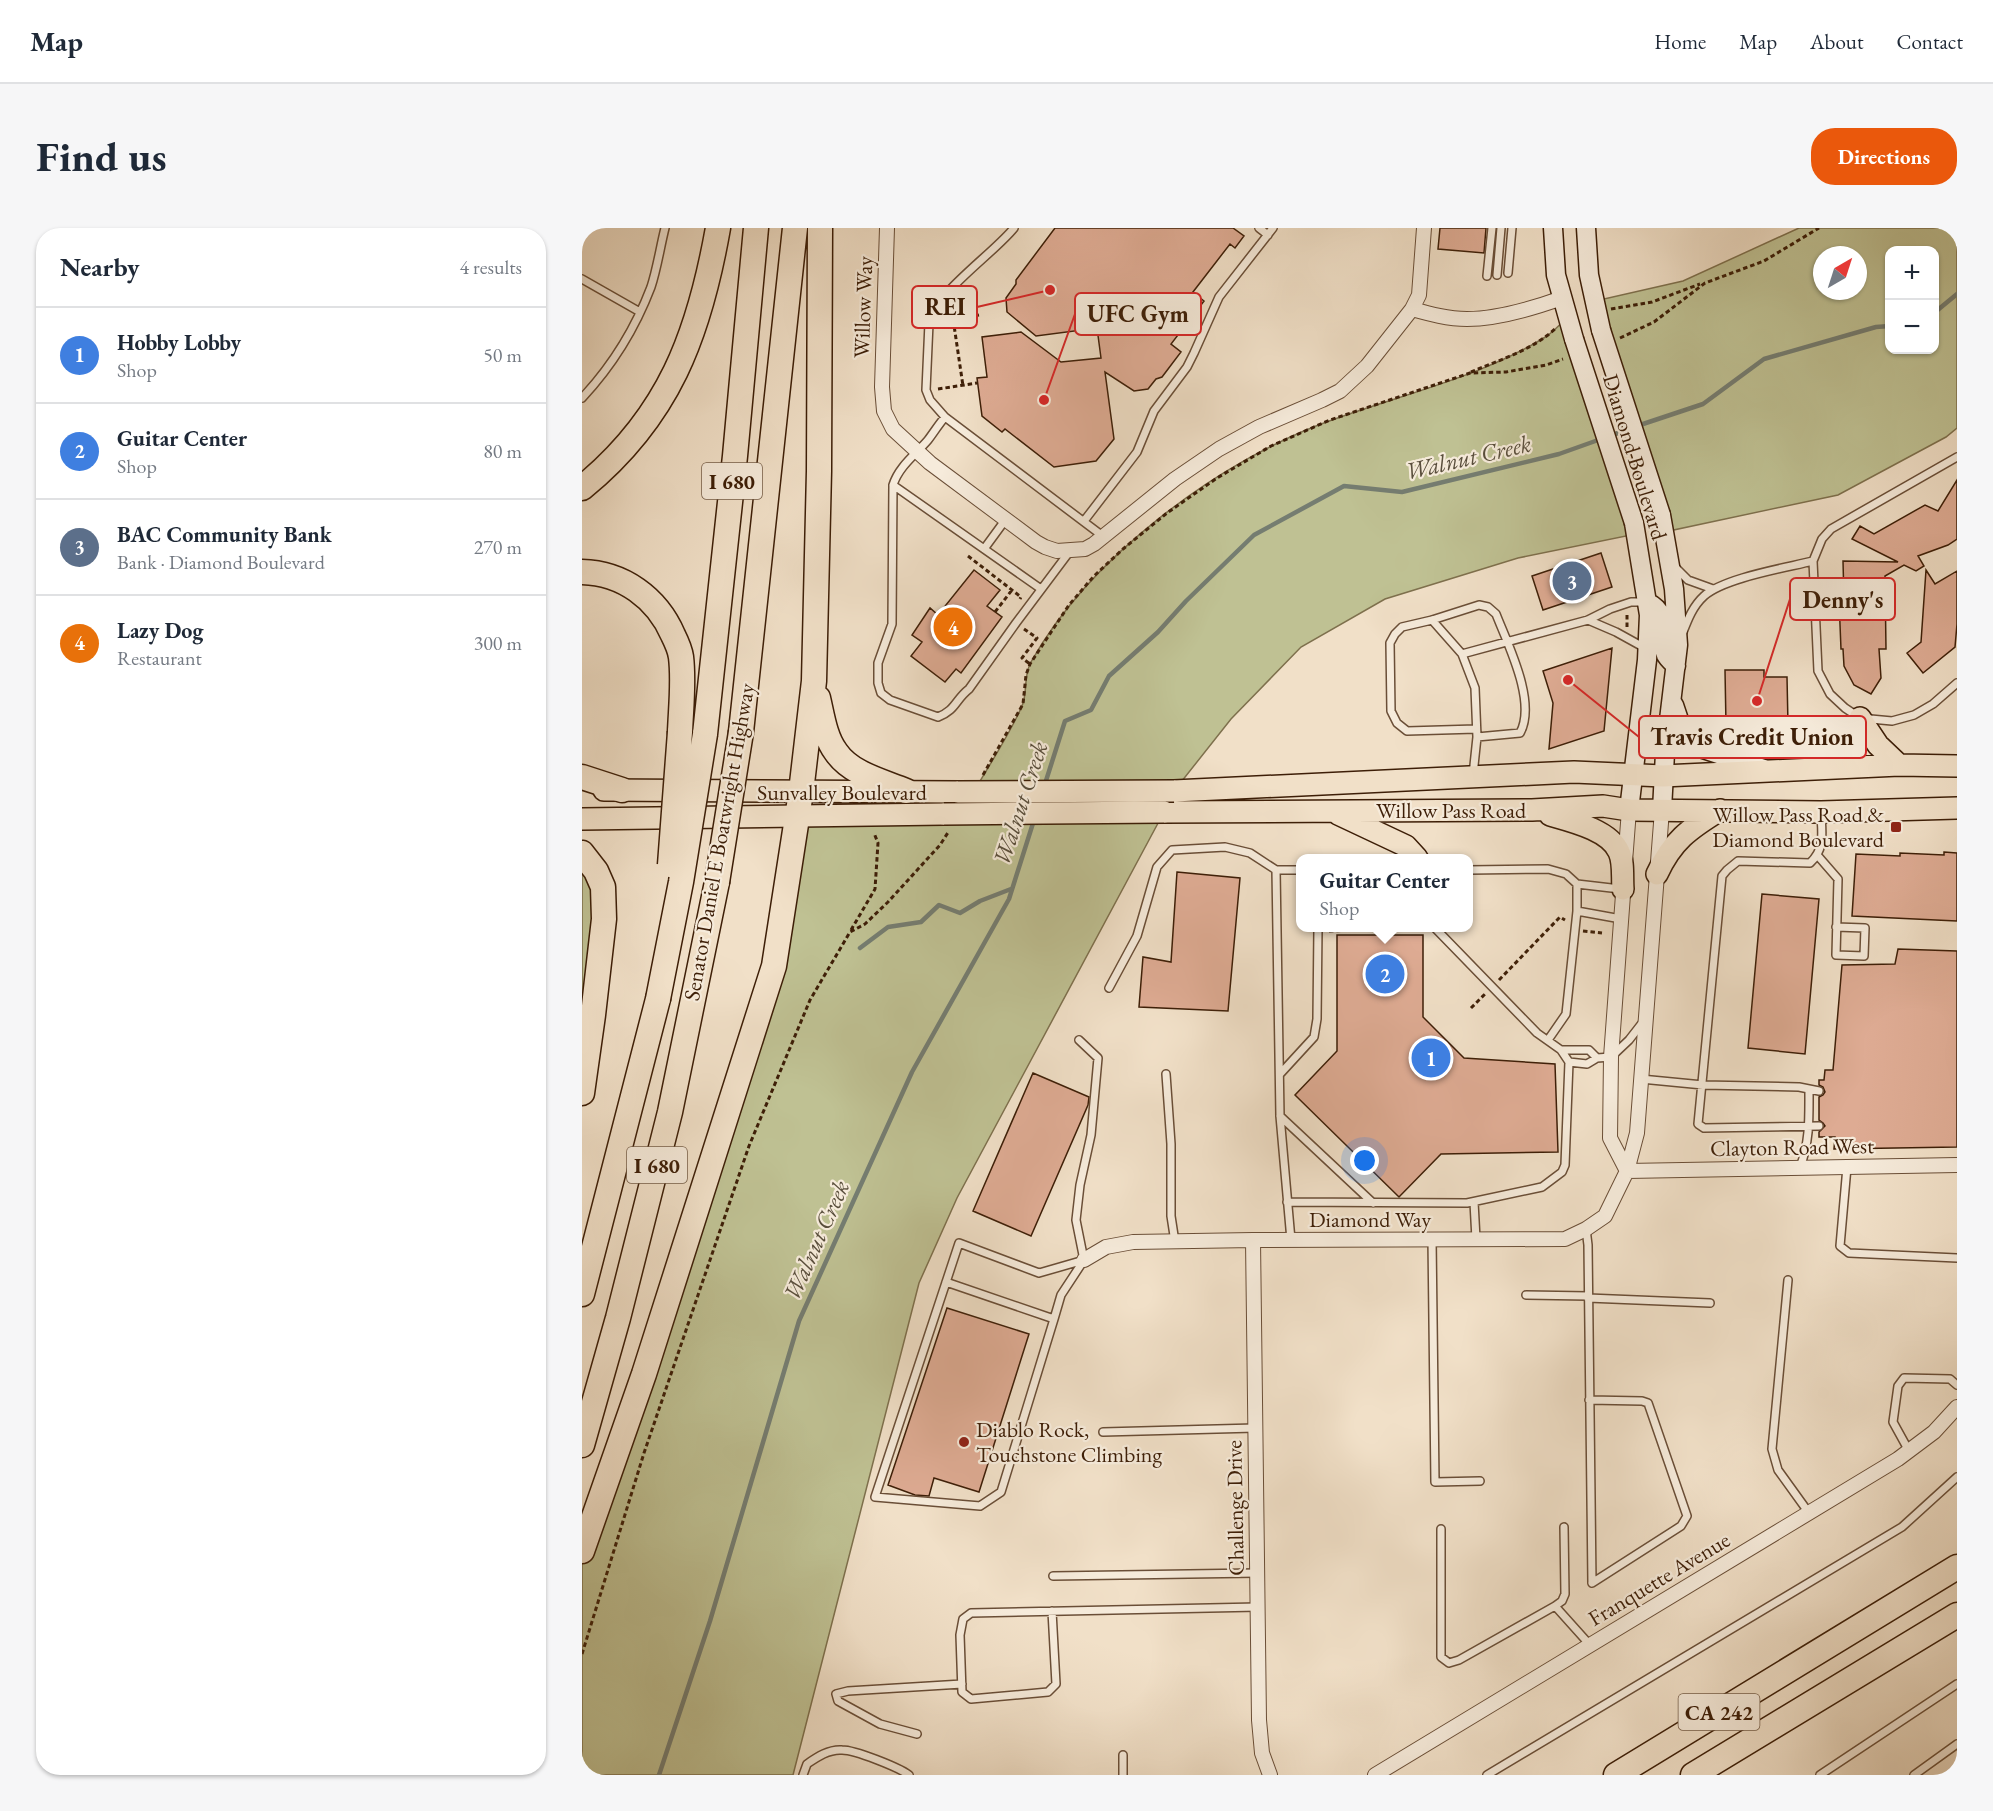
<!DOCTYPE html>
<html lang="en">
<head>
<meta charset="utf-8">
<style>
	:root { --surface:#fff; --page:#f6f6f7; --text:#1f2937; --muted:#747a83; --line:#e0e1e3; --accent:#ea580c }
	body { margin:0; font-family:"EB Garamond",serif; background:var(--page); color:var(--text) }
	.controls { position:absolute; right:18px; top:18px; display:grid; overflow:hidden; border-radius:12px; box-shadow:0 2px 4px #0004 }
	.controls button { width:54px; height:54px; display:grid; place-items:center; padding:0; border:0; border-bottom:2px solid var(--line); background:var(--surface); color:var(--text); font:30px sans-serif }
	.compass { position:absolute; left:1231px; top:18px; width:54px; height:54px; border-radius:50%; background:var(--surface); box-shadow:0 2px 4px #0004; rotate:39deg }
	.you { position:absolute; left:783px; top:933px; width:21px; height:21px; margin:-15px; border:4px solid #fff; border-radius:50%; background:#1a73e8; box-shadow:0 0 0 9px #1a73e833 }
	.badge { display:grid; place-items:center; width:39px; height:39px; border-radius:50%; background:var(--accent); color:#fff; font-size:20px; font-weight:700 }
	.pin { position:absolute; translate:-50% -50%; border:3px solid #fff; box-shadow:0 2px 6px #0006 }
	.popup { position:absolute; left:714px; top:626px; width:177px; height:78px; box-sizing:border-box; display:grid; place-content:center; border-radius:12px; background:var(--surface); filter:drop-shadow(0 2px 4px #0005); font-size:20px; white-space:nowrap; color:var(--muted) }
	.popup b { font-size:22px; color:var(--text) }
	.popup::after { content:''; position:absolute; left:50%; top:100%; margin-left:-12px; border:12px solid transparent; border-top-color:var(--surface) }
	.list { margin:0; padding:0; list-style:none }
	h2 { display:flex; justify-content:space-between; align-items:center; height:78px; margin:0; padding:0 24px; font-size:26px }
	h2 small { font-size:20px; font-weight:400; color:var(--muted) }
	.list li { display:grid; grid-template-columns:39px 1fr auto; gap:18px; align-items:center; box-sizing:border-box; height:96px; padding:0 24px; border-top:2px solid var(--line) }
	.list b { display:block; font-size:22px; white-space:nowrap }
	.list p { margin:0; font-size:20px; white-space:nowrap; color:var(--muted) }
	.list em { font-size:20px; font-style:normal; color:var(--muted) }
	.map { position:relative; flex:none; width:1375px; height:1547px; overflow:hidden; border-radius:24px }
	header { display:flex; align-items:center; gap:36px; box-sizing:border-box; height:84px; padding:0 30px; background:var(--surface); border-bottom:2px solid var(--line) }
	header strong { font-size:28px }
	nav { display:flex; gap:33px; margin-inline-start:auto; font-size:21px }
	.intro { display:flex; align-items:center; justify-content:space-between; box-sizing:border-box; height:144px; padding:0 36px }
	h1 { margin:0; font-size:42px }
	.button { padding:15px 27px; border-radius:24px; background:var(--accent); color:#fff; font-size:21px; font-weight:700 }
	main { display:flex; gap:36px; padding:0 36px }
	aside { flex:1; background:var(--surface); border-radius:24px; box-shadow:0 2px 4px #0004 }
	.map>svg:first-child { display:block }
	.green { fill:#bfc193; stroke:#7e704d; stroke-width:1.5; fill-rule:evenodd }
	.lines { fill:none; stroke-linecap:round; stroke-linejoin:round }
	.stream { stroke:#757d71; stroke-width:4.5 }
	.building { fill:#deab93; stroke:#3d1e07; stroke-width:1.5 }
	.lane-casing { stroke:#6a4e37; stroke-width:10 }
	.street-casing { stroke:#6a4e37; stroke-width:16 }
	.secondary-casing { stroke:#3d1e07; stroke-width:21 }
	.primary-casing { stroke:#3d1e07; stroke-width:24 }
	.highway-casing { stroke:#3d1e07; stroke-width:27 }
	.path { stroke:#3d1e07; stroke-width:3; stroke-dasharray:4.5 3; stroke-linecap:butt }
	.lane { stroke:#f6ebdb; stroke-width:7 }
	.street { stroke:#f6ebdb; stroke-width:14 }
	.secondary { stroke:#f6ebdb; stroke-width:18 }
	.primary { stroke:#f1e0c8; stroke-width:21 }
	.highway { stroke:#f1e0c8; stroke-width:24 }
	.secondary-bridge-casing { stroke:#3d1e07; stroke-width:21; stroke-linecap:butt }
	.primary-bridge-casing { stroke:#3d1e07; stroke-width:24; stroke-linecap:butt }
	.highway-bridge-casing { stroke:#3d1e07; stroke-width:27; stroke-linecap:butt }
	.secondary-bridge { stroke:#f6ebdb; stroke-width:18 }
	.primary-bridge { stroke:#f1e0c8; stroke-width:21 }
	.highway-bridge { stroke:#f1e0c8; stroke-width:24 }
	.poi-dot { fill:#8f2418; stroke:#f6ebdb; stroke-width:2 }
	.labels { text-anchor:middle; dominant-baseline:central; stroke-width:4.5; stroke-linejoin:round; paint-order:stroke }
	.shield { fill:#f6ebdb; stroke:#745c47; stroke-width:1.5 }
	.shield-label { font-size:21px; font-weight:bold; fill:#3d1e07 }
	.street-label { font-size:22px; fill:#3d1e07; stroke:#f6ebdb }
	.poi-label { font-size:22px; fill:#3d1e07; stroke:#f6ebdb; text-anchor:end }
	.water-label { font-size:24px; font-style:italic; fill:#594e3c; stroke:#f6ebdb }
	.leader { fill:none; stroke:#d62828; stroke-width:2 }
	.callout-dot { fill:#d62828; stroke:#f6ebdb; stroke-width:2 }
	.callout { fill:#f6ebdb; stroke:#d62828; stroke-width:2 }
	.callout-label { font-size:24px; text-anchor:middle; font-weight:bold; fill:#3d1e07 }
</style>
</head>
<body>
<header>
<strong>Map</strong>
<nav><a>Home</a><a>Map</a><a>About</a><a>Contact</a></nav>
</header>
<div class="intro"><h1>Find us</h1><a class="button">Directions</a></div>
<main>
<aside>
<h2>Nearby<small>4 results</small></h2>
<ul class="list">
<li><span class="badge" style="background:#3f7fe0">1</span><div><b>Hobby Lobby</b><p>Shop</p></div><em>50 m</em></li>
<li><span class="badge" style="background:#3f7fe0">2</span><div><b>Guitar Center</b><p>Shop</p></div><em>80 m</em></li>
<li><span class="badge" style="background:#5c6f8a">3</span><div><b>BAC Community Bank</b><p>Bank · Diamond Boulevard</p></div><em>270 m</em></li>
<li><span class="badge" style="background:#e8710a">4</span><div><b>Lazy Dog</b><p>Restaurant</p></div><em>300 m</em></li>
</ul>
</aside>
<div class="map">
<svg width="1375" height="1547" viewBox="0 0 1375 1547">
	<rect width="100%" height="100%" fill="#f1e0c8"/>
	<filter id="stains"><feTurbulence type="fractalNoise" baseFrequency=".00333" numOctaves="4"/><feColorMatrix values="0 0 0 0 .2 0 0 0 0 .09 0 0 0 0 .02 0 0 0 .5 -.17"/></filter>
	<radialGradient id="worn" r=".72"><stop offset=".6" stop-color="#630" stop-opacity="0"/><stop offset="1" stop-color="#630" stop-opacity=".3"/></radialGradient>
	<path class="green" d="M1217,0H1375V200L1364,209L1256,267L1082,304L1013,73L1101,53ZM1308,22H1352V122H1308ZM1240,27H1276V63H1240Z
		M985,90L1054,306L936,330L803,371L719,419L649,491L592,563L391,565C407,537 427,508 440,478C446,464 441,448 449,434C508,329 637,232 750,192C821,166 900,149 965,108C972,103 978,96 985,90Z
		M582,584L375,970L337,1055L211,1547H0V1323L184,767L216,588Z
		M0,625L14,643L0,865Z"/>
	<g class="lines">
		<path class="stream" d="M1352,85L1375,66
			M1055,198L1121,176L1182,131L1294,99L1308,98
			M1027,208L1048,201
			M462,559L483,493L509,482L527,448L576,404L604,373L672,307L762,258L820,264L977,226L1019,211
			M278,720L306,699L339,694L357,677L378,685L398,673L429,661
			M77,1547L128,1393L217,1093L330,844L427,671L452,592"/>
	</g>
	<path class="building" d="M473,0H651L662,8L653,20L648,16L611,64L622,73L589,116L599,124L580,149L574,151L566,161L552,163L523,144L532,211L514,233L472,239L423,201L420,204L400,188L395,150L405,149L400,109L439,104L479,134L519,130L515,100L454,108L425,84L424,70L434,56V52Z
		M858,0H904L902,25L856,21Z
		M1375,252V311L1366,317L1336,328L1342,338L1334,343L1322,337L1303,348L1304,421H1297L1299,450L1289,466L1272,457L1262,438L1261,421H1259L1257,372H1262L1261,333L1316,334L1270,311L1278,298L1292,306L1343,277L1356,283Z
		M1019,325L1030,359L961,382L950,348Z
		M392,342L418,362L405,378L420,389L379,445L374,441L363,454L329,428L340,414L330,407L348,380L356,387Z
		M1344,342L1353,356L1375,343V396L1373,419L1341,445L1325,425L1339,414Z
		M1030,420L1022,503L967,521L971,475L961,443Z
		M1143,442H1182V449H1205L1206,497H1144Z
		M1362,624L1375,625V693L1270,688L1274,626L1318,628V625L1362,627Z
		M595,644L658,650L646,783L557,779L561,729L589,734Z
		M1180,666L1237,671L1223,826L1166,820Z
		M755,707H841V789L882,830L973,836L976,924L859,926L817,969L713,867L755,823Z
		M1316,721L1375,723V919L1252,921L1253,909H1237V904L1243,898L1241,895L1237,892V869L1241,867L1243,864L1241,859L1237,857V852H1242L1243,842H1251L1260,737L1313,736Z
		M451,845L507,869L506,877L449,1008L391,983Z
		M365,1080L447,1106L397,1264L352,1250L347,1268L333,1267L306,1257Z"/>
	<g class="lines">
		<g class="lane-casing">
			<path id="lane" d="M432,0C411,26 353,65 347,95L344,162L348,172L363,189L522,309
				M677,0L686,7
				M926,45L930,0
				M915,47L919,0
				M905,48L910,0
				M0,51L58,84
				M0,170C30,138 53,101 69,59C75,41 78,20 83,0
				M311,257C317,238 334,226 346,212C352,204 357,196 363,189
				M502,293L555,224L572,183L605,139L612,125L637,69L691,0
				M402,321L424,291
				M1231,333L1240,311L1249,301L1375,229
				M1093,339L1106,352L1131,361
				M459,361L311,257L310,396L296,435V455L299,465L308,472L356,489C374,482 373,472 387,461L434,395L488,323
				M850,392L880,426L893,460L895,509L891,547
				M1006,392L1034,404L1063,420
				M1101,404C1106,391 1111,378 1122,368C1142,350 1203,340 1231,333L1236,443L1248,466L1263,480L1278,490L1310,493L1332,487L1351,476L1375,455
				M880,426L1006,392L1028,381L1049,374H1064
				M894,501L825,503L815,495L809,483L808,415L813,406L820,399L850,392L897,377L906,379L914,386C926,417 955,474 938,505L895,509
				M1236,628L1256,651L1254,727L1282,728L1283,700L1254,699
				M694,642L698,888L709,1012
				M887,642L966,641L984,646L995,656V683L984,786L966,812
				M995,656L1038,661
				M995,683L1039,691
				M527,760L555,708L575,639L590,622L643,619L668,625L694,642H719
				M497,812L516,830L509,907L498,957L494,992L502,1032
				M979,822H1007L1015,830
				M987,834L1005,836L1015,830L1029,829L1047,812L1061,794
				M584,846L589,916V988L593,1014
				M698,846L732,809L735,791L736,700
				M1059,851L1121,857L1217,859L1237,863
				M698,888L791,975
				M1237,898L1122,900L1116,896L1140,648L1145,642L1156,633L1228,635C1243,621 1240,606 1239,587
				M1218,939C1228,914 1227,889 1227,862
				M1265,939L1258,1018L1267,1025L1375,1030
				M705,974L885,975L960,959L980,944L983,937L987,834L979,822L955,805L853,700
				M892,974L894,1011
				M1004,1001L1006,1017L1010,1355
				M850,1011L853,1254L898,1253
				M1206,1052L1190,1221L1196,1242L1227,1285
				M364,1054L472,1091L419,1264L398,1278L293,1269L377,1015L457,1045L502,1032L479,1067L472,1091
				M944,1067L1006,1068
				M1006,1070L1128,1075
				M1007,1172L1060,1173L1066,1175L1105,1288L1099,1298L1010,1355
				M521,1204L673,1200
				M1327,1223L1311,1194L1316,1158L1322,1150L1368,1151L1375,1157
				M859,1301V1429L867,1435L877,1432L973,1378L1008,1417
				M471,1348L675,1345
				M973,1378L980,1373L983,1366L982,1299
				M470,1383L474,1456L466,1464L389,1471L380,1464L378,1407L381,1391L389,1385L676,1379
				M335,1506L298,1496L256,1473L254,1466L266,1463L380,1456
				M221,1547L225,1536C235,1529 247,1521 260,1522C273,1522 316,1539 327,1547
				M541,1547V1527
				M905,1547L1320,1299L1375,1249
				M1238,1547L1375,1456
				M1332,1547L1375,1516"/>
		</g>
		<g class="street-casing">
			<path id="street" d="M305,0L300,159L302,183L311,201L348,235L454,314L463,319L475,323L503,321L512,316L593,251L637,221L677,199L740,172L758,163L785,138L830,81L837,67L842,0
				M830,81C848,86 866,91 885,91C914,91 952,80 980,70
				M1043,634L1047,582
				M1042,653L1029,829L1028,910L1045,943
				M1045,943L1375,937
				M671,1012L677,1492L680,1525L688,1547
				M502,1032L524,1019L551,1014L671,1012L983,1011L1004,1001L1023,988L1045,943L1055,905L1080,582
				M793,1547L1316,1231L1352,1204L1375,1179"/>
		</g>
		<g class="secondary-casing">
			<path id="secondary" d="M971,0L974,47L992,111
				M1004,0L1007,47L1019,102
				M1079,287L1092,361L1096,417L1083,525L1080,582
				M1065,374C1090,386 1076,406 1084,427C1086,431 1091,435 1094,438
				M1092,477L1102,507L1115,519L1182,541
				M1047,582L1065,432L1067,387L1052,295"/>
		</g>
		<g class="primary-casing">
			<path id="primary" d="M1278,490L1296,517L1317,537
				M22,562L376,564
				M592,563L992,544L1081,548L1317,537L1375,538
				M582,584L950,582L1021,578L1047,582L1239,584L1375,580
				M756,586L824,618L835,630
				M968,587C989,593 1028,602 1037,624C1042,634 1040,649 1041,661
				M0,591L362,586
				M1075,646C1090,613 1107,601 1138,582"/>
		</g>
		<g class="highway-casing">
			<path id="highway" d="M0,260C87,189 117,107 136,0
				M0,344C41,345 75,370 91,407C94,413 98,422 99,429C102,453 99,479 98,504
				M236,470C240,487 243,510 254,524C269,546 300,553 324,563
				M159,504L213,0
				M123,506L153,228L174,0
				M0,549L40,562
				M0,625L14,643L21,659L22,691L11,787L0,865
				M0,1066L76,771
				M0,1217L36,1090L88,884L135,654
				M0,1323L62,1146L192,738L219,564L232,453L237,243L238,0
				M1034,1547L1375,1339
				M1111,1547L1375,1387"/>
		</g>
		<path class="path" d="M369,77L381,158
			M1029,81L1070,74L1118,56
			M358,94L397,87
			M1038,110L1072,94L1123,55L1182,33L1237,0
			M889,144C917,132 951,122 974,100
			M356,161L395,155
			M386,328L439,369L438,371
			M413,384L430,362
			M1045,399V385
			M442,401L455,410L440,430L448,436
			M401,547L441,476L444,447L448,436L487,377L512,348L541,321L585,285L635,250L689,218L748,192L888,145L924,144L964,137L981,131
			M269,702L293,661L296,615L292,605
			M747,703L816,700
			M1001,703L1020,705
			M917,752L978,689L983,692
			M889,780L904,765
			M0,1426L62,1225L167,918L228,772L268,704L283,696L306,674L358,617L367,603"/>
		<use href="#lane" class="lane"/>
		<use href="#street" class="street"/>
		<use href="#secondary" class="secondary"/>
		<use href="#primary" class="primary"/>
		<use href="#highway" class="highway"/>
		<g class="secondary-bridge-casing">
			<path id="secondary-bridge" d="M1019,102L1079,287
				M992,111L1052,295"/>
		</g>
		<g class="primary-bridge-casing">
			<path id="primary-bridge" d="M376,564L592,563
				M362,586L582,584"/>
		</g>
		<g class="highway-bridge-casing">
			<path id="highway-bridge" d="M88,637L98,504
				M135,654L159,504
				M76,771L99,654L123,506"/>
		</g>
		<use href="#secondary-bridge" class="secondary-bridge"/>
		<use href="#primary-bridge" class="primary-bridge"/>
		<use href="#highway-bridge" class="highway-bridge"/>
	</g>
	<g class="poi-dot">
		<rect x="1308" y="593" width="12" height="12" rx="3"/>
		<circle cx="382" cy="1214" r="6"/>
	</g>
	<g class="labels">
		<g class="shield">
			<rect x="120" y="235" width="60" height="36" rx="4.5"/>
			<rect x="45" y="919" width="60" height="36" rx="4.5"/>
			<rect x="1096.5" y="1466" width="81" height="36" rx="4.5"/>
		</g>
		<g class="shield-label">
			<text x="150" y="253">I 680</text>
			<text x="75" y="937">I 680</text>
			<text x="1137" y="1484">CA 242</text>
		</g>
		<g class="street-label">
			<text transform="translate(281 79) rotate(-88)">Willow Way</text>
			<text transform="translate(1053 229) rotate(73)">Diamond Boulevard</text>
			<text x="260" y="564">Sunvalley Boulevard</text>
			<text x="869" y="582">Willow Pass Road</text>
			<text transform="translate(137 614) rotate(-80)">Senator Daniel E Boatwright Highway</text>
			<text transform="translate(1210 919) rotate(-1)">Clayton Road West</text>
			<text x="788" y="991">Diamond Way</text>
			<text transform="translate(653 1280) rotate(-91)">Challenge Drive</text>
			<text transform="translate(1077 1351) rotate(-31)">Franquette Avenue</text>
		</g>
		<g class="poi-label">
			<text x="1302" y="586">Willow Pass Road &amp;<tspan x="1302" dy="25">Diamond Boulevard</tspan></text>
			<text x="394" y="1201" text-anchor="start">Diablo Rock,<tspan x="394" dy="25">Touchstone Climbing</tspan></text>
		</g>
		<g class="water-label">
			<text transform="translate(886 229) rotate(-13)">Walnut Creek</text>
			<text transform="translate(438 575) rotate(-72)">Walnut Creek</text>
			<text transform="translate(234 1012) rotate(-66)">Walnut Creek</text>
		</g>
	</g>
	<path class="leader" d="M468 62L395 79M462 172L493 86M1175 473L1208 371M986 452L1057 509"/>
	<g class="callout-dot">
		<circle cx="468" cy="62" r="6"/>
		<circle cx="462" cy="172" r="6"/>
		<circle cx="1175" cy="473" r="6"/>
		<circle cx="986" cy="452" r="6"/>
	</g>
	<g class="callout">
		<rect x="330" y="58" width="65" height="42" rx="6"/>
		<rect x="493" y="65" width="126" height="42" rx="6"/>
		<rect x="1208" y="350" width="105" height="42" rx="6"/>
		<rect x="1057" y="488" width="227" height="42" rx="6"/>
	</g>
	<g class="callout-label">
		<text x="363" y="87">REI</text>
		<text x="556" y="94">UFC Gym</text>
		<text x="1261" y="380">Denny's</text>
		<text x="1170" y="517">Travis Credit Union</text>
	</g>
	<rect width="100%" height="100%" filter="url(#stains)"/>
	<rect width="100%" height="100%" fill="url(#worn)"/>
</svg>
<div class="controls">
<button>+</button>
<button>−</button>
</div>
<svg class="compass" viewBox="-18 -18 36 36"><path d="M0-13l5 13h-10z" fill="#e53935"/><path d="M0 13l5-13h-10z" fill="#747a83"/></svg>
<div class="you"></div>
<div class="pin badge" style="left:849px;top:830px;background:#3f7fe0">1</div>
<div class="pin badge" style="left:803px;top:746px;background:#3f7fe0">2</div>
<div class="popup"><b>Guitar Center</b>Shop</div>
<div class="pin badge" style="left:990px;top:353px;background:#5c6f8a">3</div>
<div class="pin badge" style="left:371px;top:399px;background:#e8710a">4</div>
</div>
</main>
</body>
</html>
